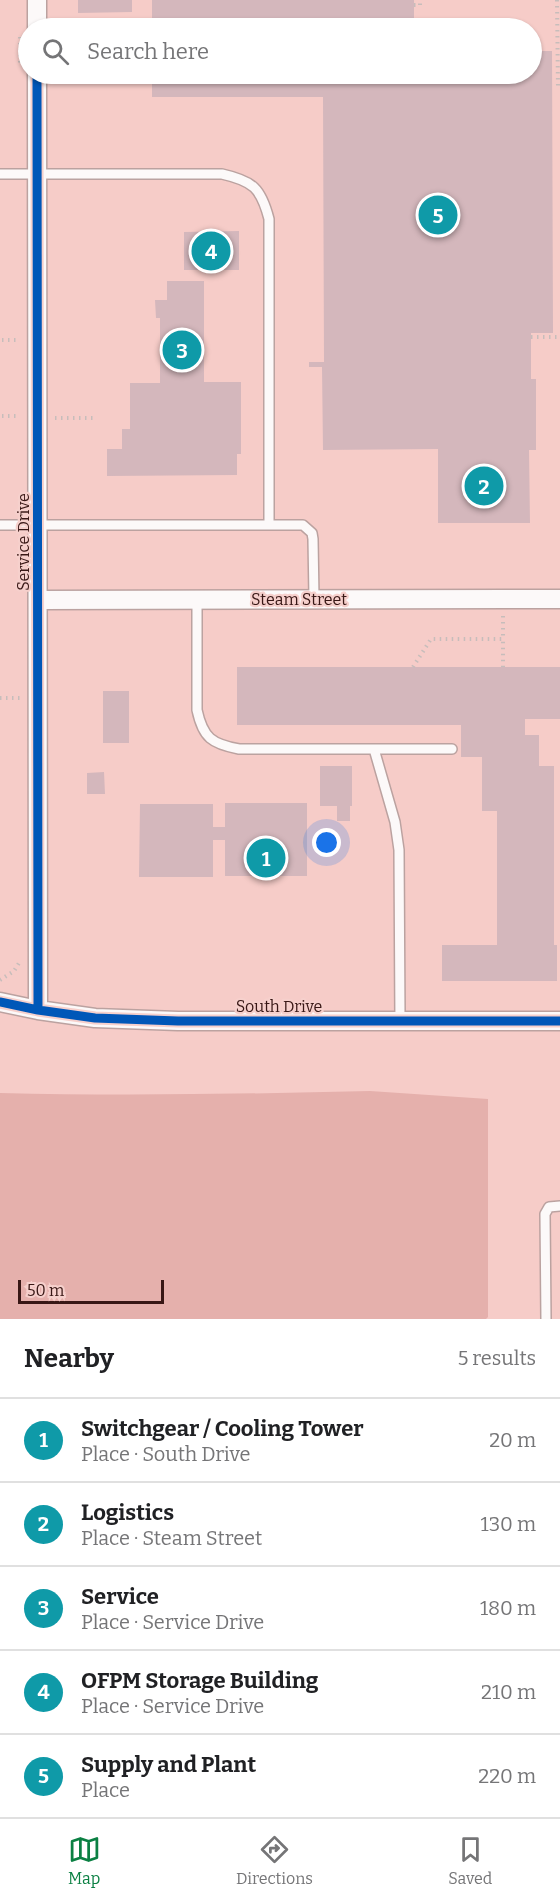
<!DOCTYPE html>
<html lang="en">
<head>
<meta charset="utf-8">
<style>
	:root { --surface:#fff; --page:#f2f2f2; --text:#202124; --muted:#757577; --line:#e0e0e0; --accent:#0b8043 }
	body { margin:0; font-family:Bitter,serif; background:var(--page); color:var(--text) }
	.scale { position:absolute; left:18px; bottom:15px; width:146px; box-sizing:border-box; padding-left:6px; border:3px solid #381715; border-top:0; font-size:16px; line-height:21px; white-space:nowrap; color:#381715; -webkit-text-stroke:4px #f6d0cc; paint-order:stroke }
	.you { position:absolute; left:327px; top:843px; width:21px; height:21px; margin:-15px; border:4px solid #fff; border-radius:50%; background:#1a73e8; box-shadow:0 0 0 9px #1a73e833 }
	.badge { display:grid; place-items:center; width:39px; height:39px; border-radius:50%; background:var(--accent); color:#fff; font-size:20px; font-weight:700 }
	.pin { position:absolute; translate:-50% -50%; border:3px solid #fff; box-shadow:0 2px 6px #0006 }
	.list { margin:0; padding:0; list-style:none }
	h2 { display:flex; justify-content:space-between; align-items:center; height:78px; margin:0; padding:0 24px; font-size:26px }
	h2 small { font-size:20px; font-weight:400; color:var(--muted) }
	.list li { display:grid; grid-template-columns:39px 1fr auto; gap:18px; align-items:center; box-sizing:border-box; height:84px; padding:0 24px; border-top:2px solid var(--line) }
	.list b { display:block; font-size:22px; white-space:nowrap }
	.list p { margin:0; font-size:20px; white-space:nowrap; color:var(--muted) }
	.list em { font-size:20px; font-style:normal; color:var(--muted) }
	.icon { flex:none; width:33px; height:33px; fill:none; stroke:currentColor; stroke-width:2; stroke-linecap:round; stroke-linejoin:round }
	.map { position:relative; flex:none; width:560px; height:1319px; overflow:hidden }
	.search { position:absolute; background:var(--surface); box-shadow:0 2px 4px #0004; left:18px; right:18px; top:18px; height:66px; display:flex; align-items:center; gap:15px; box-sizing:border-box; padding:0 21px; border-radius:33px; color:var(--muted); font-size:22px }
	.sheet { height:498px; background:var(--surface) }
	nav { display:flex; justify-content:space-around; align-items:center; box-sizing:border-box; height:84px; border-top:2px solid var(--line); background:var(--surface); font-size:16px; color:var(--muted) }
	nav a { display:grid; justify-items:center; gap:3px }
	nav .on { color:var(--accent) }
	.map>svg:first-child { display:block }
	.built { fill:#f6ccc8; fill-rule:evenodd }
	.green { fill:#e5b0ac }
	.building { fill:#d4b7bc }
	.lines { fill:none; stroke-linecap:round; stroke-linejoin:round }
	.lane-casing { stroke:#bba2a0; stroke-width:12 }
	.street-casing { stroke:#bba2a0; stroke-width:21 }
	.path { stroke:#c7bdbb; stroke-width:4; stroke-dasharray:1.5 4.5; stroke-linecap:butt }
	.lane { stroke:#fcf9f9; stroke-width:9 }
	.street { stroke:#fcf9f9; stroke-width:18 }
	.cycleway-casing { stroke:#f6d0cc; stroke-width:13 }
	.cycleway { stroke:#0057b8; stroke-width:9 }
	.labels { text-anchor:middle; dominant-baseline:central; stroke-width:4.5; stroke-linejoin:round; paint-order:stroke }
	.street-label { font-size:16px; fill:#381715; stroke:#f6d0cc }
</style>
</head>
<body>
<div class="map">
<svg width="560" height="1319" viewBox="0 0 560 1319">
	<rect width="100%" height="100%" fill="#ecd8d6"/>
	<path class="built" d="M0,0H560V1319H0ZM28,28H532V74H28Z"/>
	<path class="green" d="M370,1091L488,1099V1317L486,1319H0V1093C123,1096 247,1094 370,1091Z"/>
	<path class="building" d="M78,0H132V12L78,13Z
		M152,0H414V28H152Z
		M532,51H552L553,333H531V379H536V450H529L530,523H438V449L323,450L322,367H309V362H324L323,97H152V74H532Z
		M239,231V270H184V232Z
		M167,281H204V382H241V454H237V475L107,476V449H122V429H130V383H160V318H156L155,300H167Z
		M237,667H560V719H525V735H539V766H554V945H557V981H442V945H497V811H482V757H461V725H237Z
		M103,691H129V743H103Z
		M320,766H352V806H350V821H337V806H320Z
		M104,772L105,794H87V773Z
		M225,803H307V876H225V840H213V877H139L140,804H213V827H225Z"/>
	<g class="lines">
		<g class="lane-casing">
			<path id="lane" d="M0,174H222C253,181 261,188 269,219V524
				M0,525H303L312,533L313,539L314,598
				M197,599V710C203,738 212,744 239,749H452
				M374,749L395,822L399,850L400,1021
				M546,1319L545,1214L549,1207L560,1206"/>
		</g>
		<g class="street-casing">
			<path id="street" d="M37,0V28
				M37,74L38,1010
				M38,600L560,599
				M0,1002L38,1010L95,1018L178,1021H560"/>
		</g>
		<path class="path" d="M557,0L558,89
			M414,5H420V0
			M20,37V65
			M531,337H560
			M2,340H20
			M2,416H19
			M55,418H94
			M503,616V639
			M413,667L431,639H503V667
			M0,698H20
			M0,980L14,971L19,963"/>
		<use href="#lane" class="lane"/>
		<use href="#street" class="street"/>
		<g class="cycleway-casing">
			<path id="cycleway" d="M37,74L38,1010
				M0,1002L38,1010L95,1018L178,1021H560"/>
		</g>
		<use href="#cycleway" class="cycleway"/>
	</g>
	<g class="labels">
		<g class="street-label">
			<text transform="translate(23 542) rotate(-90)">Service Drive</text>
			<text x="299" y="599">Steam Street</text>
			<text x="279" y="1006">South Drive</text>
		</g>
	</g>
</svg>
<div class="scale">50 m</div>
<div class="you"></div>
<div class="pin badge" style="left:266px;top:858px;background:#0f9aa8">1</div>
<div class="pin badge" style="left:484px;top:486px;background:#0f9aa8">2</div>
<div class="pin badge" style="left:182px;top:350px;background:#0f9aa8">3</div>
<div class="pin badge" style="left:211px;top:251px;background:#0f9aa8">4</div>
<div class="pin badge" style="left:438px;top:215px;background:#0f9aa8">5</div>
<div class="search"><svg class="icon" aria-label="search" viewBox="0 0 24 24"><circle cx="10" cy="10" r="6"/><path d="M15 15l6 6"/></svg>Search here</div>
</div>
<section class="sheet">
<h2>Nearby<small>5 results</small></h2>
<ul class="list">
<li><span class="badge" style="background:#0f9aa8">1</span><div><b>Switchgear / Cooling Tower</b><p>Place · South Drive</p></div><em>20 m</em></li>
<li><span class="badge" style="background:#0f9aa8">2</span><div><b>Logistics</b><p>Place · Steam Street</p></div><em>130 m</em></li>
<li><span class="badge" style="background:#0f9aa8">3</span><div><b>Service</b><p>Place · Service Drive</p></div><em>180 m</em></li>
<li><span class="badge" style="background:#0f9aa8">4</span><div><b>OFPM Storage Building</b><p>Place · Service Drive</p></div><em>210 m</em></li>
<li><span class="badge" style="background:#0f9aa8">5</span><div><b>Supply and Plant</b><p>Place</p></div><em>220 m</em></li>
</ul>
</section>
<nav>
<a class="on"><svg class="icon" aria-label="map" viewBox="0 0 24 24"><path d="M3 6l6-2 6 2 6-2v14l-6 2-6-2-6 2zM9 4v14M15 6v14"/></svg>Map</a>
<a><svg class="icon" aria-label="directions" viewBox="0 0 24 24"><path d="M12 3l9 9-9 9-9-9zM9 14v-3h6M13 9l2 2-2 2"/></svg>Directions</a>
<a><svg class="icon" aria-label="saved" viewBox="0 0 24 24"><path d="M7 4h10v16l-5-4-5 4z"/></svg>Saved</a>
</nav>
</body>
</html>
